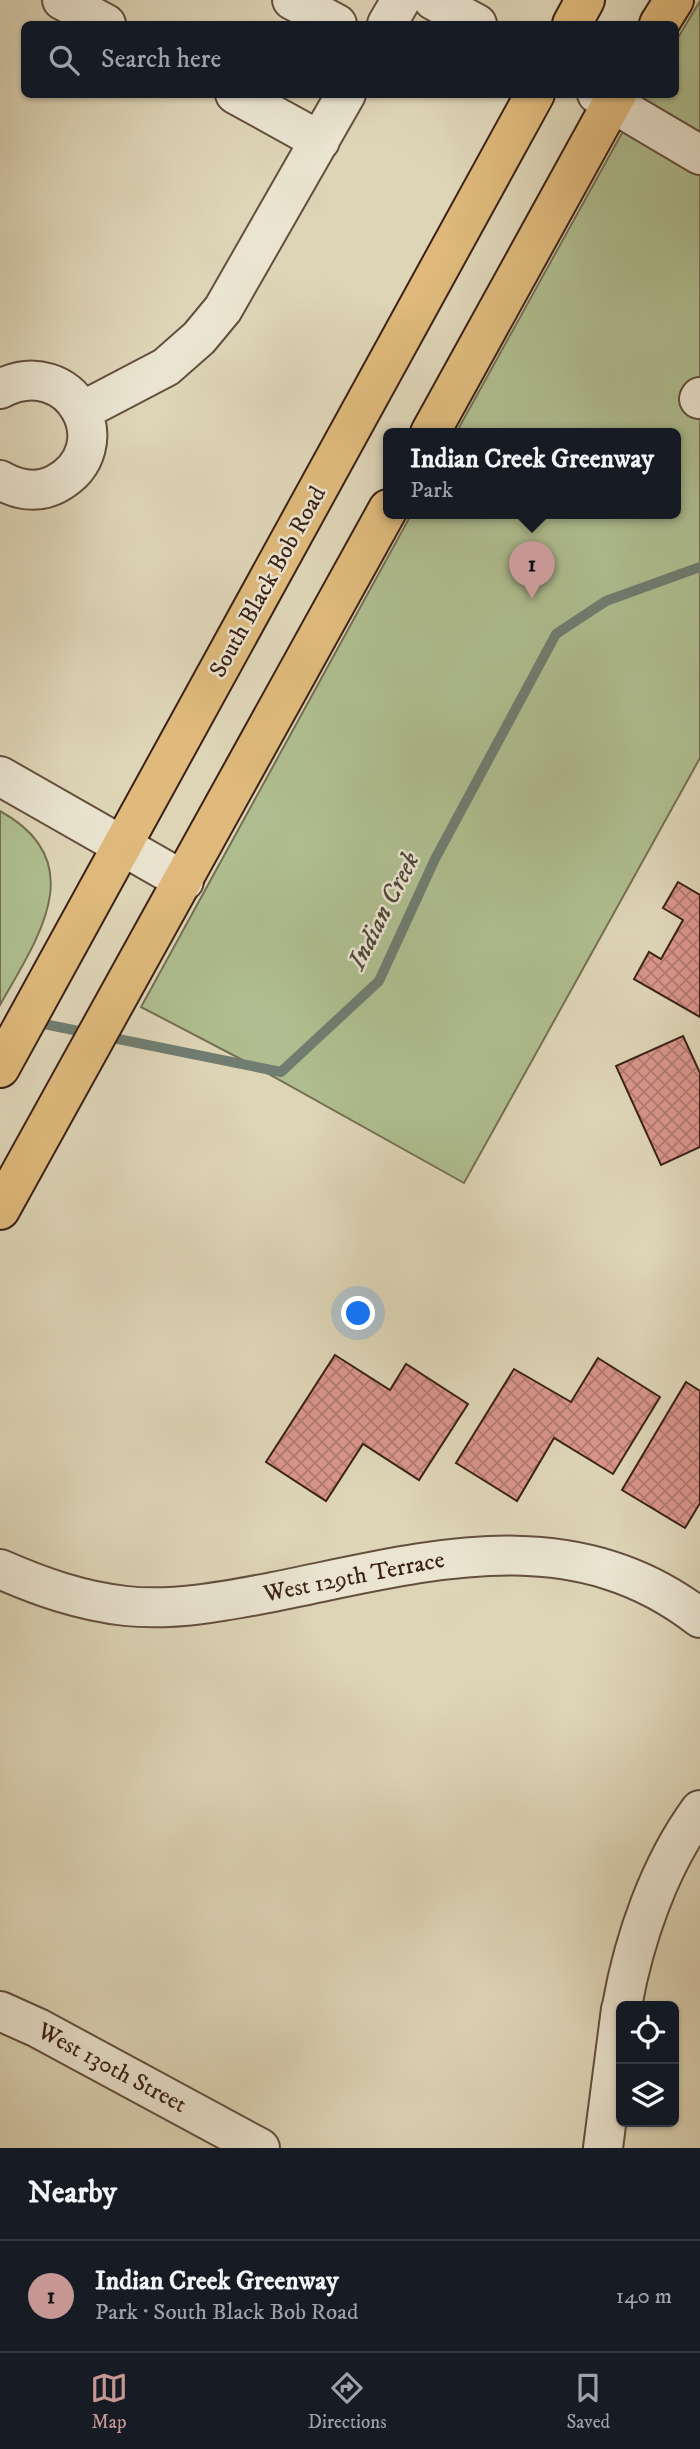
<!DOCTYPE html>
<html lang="en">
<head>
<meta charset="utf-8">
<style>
	:root { --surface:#171b24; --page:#20242c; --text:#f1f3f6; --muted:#9ea1a6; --line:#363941; --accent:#c59692 }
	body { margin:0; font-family:"IM FELL DW Pica",serif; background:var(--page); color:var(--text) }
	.controls { position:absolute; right:21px; bottom:21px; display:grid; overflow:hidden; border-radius:10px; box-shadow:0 2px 5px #0004 }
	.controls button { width:63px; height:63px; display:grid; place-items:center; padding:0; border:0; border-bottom:2px solid var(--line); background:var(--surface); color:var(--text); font:35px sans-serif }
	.you { position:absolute; left:359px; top:1314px; width:24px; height:24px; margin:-18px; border:5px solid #fff; border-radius:50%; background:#1a73e8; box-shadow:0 0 0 10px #1a73e833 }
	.badge { display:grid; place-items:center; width:46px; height:46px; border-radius:50%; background:var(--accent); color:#111; font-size:23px; font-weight:700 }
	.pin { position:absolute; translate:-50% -58px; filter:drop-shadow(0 2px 4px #0008) }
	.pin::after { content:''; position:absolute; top:37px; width:24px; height:21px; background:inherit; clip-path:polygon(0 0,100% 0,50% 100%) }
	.popup { position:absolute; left:383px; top:428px; width:298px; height:91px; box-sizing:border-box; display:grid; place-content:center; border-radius:10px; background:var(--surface); filter:drop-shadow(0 2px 5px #0005); font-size:23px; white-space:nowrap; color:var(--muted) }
	.popup b { font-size:26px; color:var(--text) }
	.popup::after { content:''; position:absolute; left:50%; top:100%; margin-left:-14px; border:14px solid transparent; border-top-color:var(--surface) }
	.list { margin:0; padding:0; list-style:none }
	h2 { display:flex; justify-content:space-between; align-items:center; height:91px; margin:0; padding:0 28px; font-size:30px }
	h2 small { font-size:23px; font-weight:400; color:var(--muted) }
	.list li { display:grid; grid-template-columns:46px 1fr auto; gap:21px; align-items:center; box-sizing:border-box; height:112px; padding:0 28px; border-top:2px solid var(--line) }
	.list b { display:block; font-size:26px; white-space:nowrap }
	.list p { margin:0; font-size:23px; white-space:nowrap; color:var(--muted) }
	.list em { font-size:23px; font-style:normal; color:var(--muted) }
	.icon { flex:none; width:38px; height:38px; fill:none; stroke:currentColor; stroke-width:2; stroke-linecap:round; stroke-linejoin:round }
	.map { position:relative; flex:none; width:700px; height:2148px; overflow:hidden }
	.search { position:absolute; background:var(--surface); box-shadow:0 2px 5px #0004; left:21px; right:21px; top:21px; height:77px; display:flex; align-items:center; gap:18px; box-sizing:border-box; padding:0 24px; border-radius:10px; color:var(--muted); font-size:26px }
	.sheet { height:203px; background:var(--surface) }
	nav { display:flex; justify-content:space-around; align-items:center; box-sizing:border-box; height:98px; border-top:2px solid var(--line); background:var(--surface); font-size:19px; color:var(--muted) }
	nav a { display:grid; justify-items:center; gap:4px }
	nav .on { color:var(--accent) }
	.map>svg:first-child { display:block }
	.green { fill:#afbe90; stroke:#767053; stroke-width:2 }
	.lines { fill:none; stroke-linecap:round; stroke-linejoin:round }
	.stream { stroke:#707d71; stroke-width:10 }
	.building { fill:url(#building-cross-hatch); stroke:#3c2216; stroke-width:2 }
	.minor-casing { stroke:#644f3e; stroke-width:42 }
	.major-casing { stroke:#3c2216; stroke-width:42 }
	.minor { stroke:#eae4d0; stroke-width:38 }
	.major { stroke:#dfba7c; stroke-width:38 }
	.labels { text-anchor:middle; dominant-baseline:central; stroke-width:5; stroke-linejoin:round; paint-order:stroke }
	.street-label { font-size:24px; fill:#3c2216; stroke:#eae4d0 }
	.water-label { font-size:26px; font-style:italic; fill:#52483c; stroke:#eae4d0 }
</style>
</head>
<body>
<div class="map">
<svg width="700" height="2148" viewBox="0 0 700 2148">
	<defs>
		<pattern id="building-cross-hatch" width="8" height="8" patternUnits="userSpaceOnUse" patternTransform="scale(1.75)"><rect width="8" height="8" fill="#d9958b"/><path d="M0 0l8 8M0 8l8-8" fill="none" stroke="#b17971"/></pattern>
	</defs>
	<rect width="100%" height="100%" fill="#ded5b7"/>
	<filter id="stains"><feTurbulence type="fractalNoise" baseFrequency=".00286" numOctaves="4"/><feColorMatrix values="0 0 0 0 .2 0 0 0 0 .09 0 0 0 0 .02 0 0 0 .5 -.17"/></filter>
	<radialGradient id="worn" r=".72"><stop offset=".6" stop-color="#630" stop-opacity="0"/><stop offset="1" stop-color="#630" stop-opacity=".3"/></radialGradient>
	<path class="green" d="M700,1V758L464,1183L256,1067L141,1007L412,513H676V433H456L643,95L676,94V41Z
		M0,811C93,862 37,939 0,1005Z"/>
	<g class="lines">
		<path class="stream" d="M34,1022L281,1072L379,981L435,859L556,634L606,601L700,567"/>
	</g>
	<path class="building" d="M678,882L700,895V1017L634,979L649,952L661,959L683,920L663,908Z
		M683,1036L700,1073V1147L661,1165L616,1066Z
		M335,1355L390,1390L406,1364L468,1404L419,1480L363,1444L326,1501L266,1462Z
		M598,1358L660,1397L613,1474L554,1438L517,1501L456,1463L514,1369L571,1402Z
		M686,1382L700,1391V1503L685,1528L622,1490Z"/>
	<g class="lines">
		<g class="minor-casing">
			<path id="minor" d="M62,0L106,24
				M292,0L337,24
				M433,0L477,24
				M387,24L401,0
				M235,94L320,141
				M597,94L700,155
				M0,389C72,352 123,448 56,484C37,494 18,490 0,480
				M699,399L700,397
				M82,411L166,367L199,338L223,309L346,94
				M0,776L184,881
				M0,1569C41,1587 81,1601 126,1606C174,1611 226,1601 273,1592C420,1563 569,1516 700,1618
				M622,2006C634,1939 659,1866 700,1810
				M0,2011L38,2028L260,2148
				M603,2148L621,2009"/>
		</g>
		<g class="major-casing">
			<path id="major" d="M572,24L585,0
				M659,24L674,0
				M430,433L617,94
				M0,1068L535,94
				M0,1210L388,509"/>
		</g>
		<use href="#minor" class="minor"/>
		<use href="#major" class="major"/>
	</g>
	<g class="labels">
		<g class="street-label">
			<text transform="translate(268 582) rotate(-61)">South Black Bob Road</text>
			<text transform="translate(354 1577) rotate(-11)">West 129th Terrace</text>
			<text transform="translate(112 2068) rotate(28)">West 130th Street</text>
		</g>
		<g class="water-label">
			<text transform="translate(384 911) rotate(-63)">Indian Creek</text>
		</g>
	</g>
	<rect width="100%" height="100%" filter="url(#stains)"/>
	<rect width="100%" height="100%" fill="url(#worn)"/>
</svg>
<div class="controls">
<button><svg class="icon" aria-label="locate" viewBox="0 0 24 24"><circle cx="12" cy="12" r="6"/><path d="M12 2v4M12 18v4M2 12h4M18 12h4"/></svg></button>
<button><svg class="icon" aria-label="layers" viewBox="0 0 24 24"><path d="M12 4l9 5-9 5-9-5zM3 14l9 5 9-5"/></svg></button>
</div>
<div class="you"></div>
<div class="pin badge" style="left:532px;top:599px">1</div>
<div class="popup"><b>Indian Creek Greenway</b>Park</div>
<div class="search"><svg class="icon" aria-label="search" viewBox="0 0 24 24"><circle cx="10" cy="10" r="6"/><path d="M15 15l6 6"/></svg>Search here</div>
</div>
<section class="sheet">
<h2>Nearby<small></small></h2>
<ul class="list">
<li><span class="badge">1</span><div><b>Indian Creek Greenway</b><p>Park · South Black Bob Road</p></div><em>140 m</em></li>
</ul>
</section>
<nav>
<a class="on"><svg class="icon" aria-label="map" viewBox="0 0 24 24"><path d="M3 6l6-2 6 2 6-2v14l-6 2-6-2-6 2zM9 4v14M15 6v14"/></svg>Map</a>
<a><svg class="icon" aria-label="directions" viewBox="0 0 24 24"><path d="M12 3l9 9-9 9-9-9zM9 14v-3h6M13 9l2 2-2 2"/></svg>Directions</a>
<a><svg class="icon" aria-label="saved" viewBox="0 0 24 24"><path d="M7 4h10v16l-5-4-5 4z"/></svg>Saved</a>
</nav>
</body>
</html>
